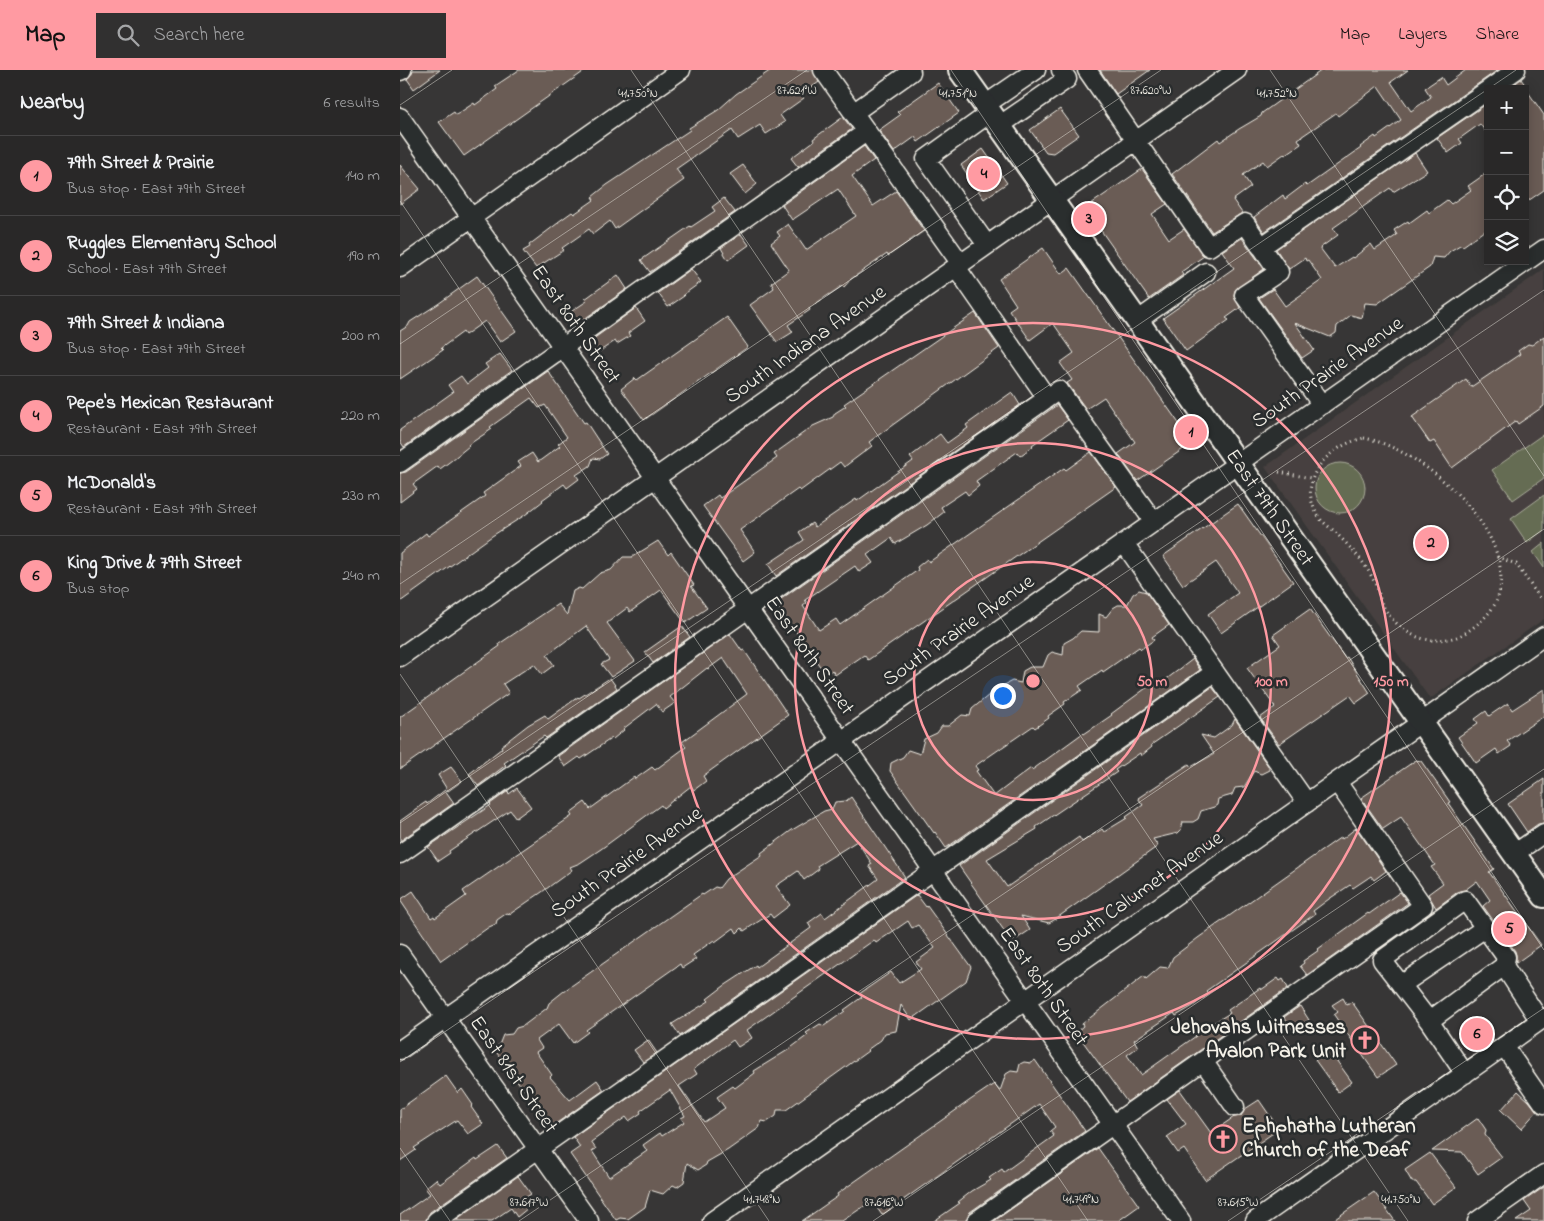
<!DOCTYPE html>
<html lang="en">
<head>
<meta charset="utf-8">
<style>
	:root { --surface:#292828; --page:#313030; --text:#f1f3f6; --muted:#a5a6a8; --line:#454445; --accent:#ff9aa2 }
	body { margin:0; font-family:"Indie Flower",sans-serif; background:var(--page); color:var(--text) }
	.controls { position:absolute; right:15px; top:15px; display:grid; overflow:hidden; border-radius:0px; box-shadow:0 2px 12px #0003 }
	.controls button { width:45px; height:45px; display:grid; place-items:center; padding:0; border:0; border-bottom:1px solid var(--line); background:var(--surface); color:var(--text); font:25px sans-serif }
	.you { position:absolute; left:602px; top:625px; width:18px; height:18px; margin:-12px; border:4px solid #fff; border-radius:50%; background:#1a73e8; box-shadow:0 0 0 8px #1a73e833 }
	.badge { display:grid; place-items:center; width:32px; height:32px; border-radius:50%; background:var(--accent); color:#111; font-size:16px; font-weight:700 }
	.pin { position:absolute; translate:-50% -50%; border:2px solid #fff; box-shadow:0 1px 5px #0006 }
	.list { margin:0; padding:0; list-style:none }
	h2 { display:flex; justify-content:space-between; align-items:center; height:65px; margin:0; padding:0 20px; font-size:21px }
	h2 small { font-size:16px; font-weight:400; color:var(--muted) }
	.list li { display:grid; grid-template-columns:32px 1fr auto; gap:15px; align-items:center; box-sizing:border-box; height:80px; padding:0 20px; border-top:1px solid var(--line) }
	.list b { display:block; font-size:19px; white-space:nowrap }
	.list p { margin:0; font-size:16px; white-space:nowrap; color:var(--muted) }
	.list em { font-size:16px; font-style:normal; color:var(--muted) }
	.icon { flex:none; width:28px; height:28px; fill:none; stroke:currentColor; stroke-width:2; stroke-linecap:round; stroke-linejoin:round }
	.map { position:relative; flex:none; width:1144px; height:1151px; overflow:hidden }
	header { display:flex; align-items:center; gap:30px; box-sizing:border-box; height:70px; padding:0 25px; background:var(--accent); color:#111 }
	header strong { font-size:24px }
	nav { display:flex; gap:28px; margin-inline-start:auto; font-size:18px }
	.search { width:350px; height:45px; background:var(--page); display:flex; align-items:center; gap:12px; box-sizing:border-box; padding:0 18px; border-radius:0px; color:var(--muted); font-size:19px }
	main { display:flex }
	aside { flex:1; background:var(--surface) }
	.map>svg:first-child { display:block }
	.built { fill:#47413f }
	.green { fill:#656c52; stroke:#acae9d }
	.building { fill:#6b5b54; stroke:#f4f1e8; fill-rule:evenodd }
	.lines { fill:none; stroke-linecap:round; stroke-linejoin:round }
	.minor-casing { stroke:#f4f1e8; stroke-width:21 }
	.major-casing { stroke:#f4f1e8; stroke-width:26 }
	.path { stroke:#f4f1e8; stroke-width:3; stroke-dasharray:1 4; stroke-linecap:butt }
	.minor { stroke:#2a2d2e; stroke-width:18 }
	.major { stroke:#2a2d2e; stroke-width:22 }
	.ticks { fill:none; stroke:#f4f1e8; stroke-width:1; stroke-opacity:0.45 }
	.ring { fill:none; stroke:#ff9aa2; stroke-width:2.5 }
	.labels { text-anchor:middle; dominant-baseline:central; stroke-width:5; stroke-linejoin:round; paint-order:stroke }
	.street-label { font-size:21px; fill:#f4f1e8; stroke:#2a2d2e }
	.poi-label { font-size:21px; font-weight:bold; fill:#f4f1e8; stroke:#2a2d2e; text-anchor:end }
	.ticks-label { font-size:12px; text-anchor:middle; fill:#f4f1e8; stroke:#2a2d2e; stroke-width:5; stroke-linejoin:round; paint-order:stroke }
	.centre { fill:#ff9aa2; stroke:#2a2d2e; stroke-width:2.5 }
	.ring-label { font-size:15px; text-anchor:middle; font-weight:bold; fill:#ff9aa2; stroke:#2a2d2e; stroke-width:5; stroke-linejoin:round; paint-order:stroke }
</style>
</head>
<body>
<header>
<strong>Map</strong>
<div class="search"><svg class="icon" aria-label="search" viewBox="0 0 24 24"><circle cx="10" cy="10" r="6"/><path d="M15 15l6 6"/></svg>Search here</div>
<nav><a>Map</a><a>Layers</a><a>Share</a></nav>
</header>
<main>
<aside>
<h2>Nearby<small>6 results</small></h2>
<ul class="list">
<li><span class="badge">1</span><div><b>79th Street &amp; Prairie</b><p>Bus stop · East 79th Street</p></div><em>140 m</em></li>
<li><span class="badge">2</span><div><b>Ruggles Elementary School</b><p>School · East 79th Street</p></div><em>190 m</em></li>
<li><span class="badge">3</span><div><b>79th Street &amp; Indiana</b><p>Bus stop · East 79th Street</p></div><em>200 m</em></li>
<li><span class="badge">4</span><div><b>Pepe's Mexican Restaurant</b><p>Restaurant · East 79th Street</p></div><em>220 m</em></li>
<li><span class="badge">5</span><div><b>McDonald's</b><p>Restaurant · East 79th Street</p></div><em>230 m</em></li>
<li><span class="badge">6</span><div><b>King Drive &amp; 79th Street</b><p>Bus stop</p></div><em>240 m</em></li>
</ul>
</aside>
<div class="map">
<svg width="1144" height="1151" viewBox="0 0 1144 1151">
	<rect width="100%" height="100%" fill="#373636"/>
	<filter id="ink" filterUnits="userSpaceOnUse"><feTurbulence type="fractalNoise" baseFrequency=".02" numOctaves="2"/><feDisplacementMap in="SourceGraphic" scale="10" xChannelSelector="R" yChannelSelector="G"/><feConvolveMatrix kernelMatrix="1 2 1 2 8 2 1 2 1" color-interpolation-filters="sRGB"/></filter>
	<g filter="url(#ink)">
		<path class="built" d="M1144,199V549L1030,629L865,397Z"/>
		<path class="green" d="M1142,365L1144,368V408L1113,430L1092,400Z
			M915 418a25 25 0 1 1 50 0a25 25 0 1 1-50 0Z
			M1144,425V460L1127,473L1111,449Z
			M1144,473V498L1133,482Z"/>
		<path class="building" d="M13,0H40L14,19L7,9L11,5Z
			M119,0H186L64,86L39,52L54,42L56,45L74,33L75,35L97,19L95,16Z
			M371,0H413L419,12L401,25L404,28L380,45L385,52L366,64L360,55L338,69L332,60L276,99L284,110L250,134L215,159L210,151L193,164L189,159L162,178L164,180L136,198L123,181L130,177L129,175L158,153V152L172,142L174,144L194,130L192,127L207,115L290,60L289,58L318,40L336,24Z
			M700,0H750L716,24Z
			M922,0H1008L991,12L1011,41L1031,27L1025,18L1041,7L1046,15L1066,0H1098L864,162L854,147L883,125L885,129L905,114L907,116L961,78L960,77L975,66L976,68L1001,50L978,16L938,46L936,43L898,69L901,74L885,85L884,84L867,96L863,91L843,105L851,117L833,130L842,143L812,162L772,104L818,69L820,72L839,59L861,46L862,43Z
			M1121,9L1128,19H1126L1144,45V120L1125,133V19H1108Z
			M538,13L559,43L518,72L515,67L494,82L479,60L500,45L497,42Z
			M1085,35L1088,38V65L1080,54L1059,69L1062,73L1048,83L1037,68Z
			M660,39L679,65L653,83L646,82L630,60Z
			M443,47L452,59L398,97L391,88L414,71L413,69Z
			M464,76L474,90L452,106L473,136L496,121L524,161L488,186L487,184L451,209L444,217L442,216L409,238L410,240L388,255L393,262L377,272L350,235L374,218L371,213L389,200L371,173L380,166L377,162L388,154L406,180L456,146L438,119L392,150L382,135Z
			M583,79L607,113L584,129L561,95Z
			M1015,83L1027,101L993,122L990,118L933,158L938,165L920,178L935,198L952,187L953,188L971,174L975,180L997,165L994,160L1008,151L1009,153L1027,140L1029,143L1047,130L1051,134L1071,120L1068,116L1088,102V158L1063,176L1060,175L1050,181L1044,188L1033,187L1030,197L977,234L965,233L962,248L951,245L937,256L936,263L930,267L895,253L914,280L902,288L859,228L873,219L885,236L922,210L908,190L906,191L905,188L889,199L876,179Z
			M0,95L20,119L0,134Z
			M343,95L357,114L345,124L330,104Z
			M742,99L767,134L752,144L769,169L784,159L804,186L781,202L783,205L749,229L688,142V136Z
			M324,128L335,142L250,202L241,190L290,156L291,157L315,141L312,137Z
			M341,164L349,175L328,190L321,178Z
			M842,168L864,199L835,220L834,226L840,238L826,248L829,250L786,281L763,248L834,198L822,181Z
			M643,178L661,204L669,198L790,369L789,375L737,411L718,384L735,372L704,327L686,339L667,313L672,310L660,293L674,283L653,253L630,270L609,240L616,235L599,209Z
			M291,199L301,212L283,225L284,226L268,237L258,223Z
			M218,205L227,219L177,254L169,243L187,231L185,229Z
			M77,206L116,261L100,272L85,251L65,265L63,262L41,278L43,280L0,309V261L8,256L10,252L38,234Z
			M236,238L245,251L228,263L230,266L217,274L215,271L197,283L189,272Z
			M575,243L599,278L469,372L472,376L444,397L440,392L400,421L398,419L340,460L355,482L343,491L303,436L318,425L320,428L377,388L374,384L413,356L433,347L435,343L446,336L444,334Z
			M327,247L348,277L244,350L221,319L235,308L237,310Z
			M1144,266V336L1118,354L1116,351L1052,398L1034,371L1030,373L1012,347L1066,309L1071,317L1120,284L1118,281L1128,274L1132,275Z
			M100,284L112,300L4,377L0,371V360L53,322L48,315L61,306L67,314L88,298L85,294Z
			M148,301L184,353L186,352L207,384L200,389L193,388L190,396L176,405L179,409L167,418L164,414L142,430L143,431L125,445L92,466L0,532V483L26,463L28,466L85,426L83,423L121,396L118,392L132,383L138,392L160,376L158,374L167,367L145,335L139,338L131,328L90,357L92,359L68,375L69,376L52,390L40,399L38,396L13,414L17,419L0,432V403L6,402Z
			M612,322L620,335L376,506L368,494L404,470L399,462L412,453L415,457L456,429L457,431L513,391L510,387L540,364L547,373L568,358L566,355Z
			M657,335L668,350L632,375L633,376L620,386L617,382L576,411L579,416L568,425L565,421L541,437L544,442L527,455L495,474L491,468L467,485L473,493L459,502L455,496L405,530L407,533L403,536L419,560L436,549L440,555L518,500L517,497L527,489L529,492L664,398L666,400L691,382L716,417L468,590L464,585L435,605L432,600L426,605L380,539L379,540L374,534Z
			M838,434L893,512L821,563L808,544L838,523L816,492L783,515L763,486Z
			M258,471L268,485L271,482L294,515L291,516L307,538L285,553L261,520L230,542L227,538L207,553L235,591L211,607L201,594L209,590L186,556L147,585L154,595L142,604L134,594L103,614L109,623L0,699V647L100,576L99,574L158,534L167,545L173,521L179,518L182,519L200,503L211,500L223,487H232Z
			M739,520L746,522L769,555L752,567L754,570L741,579L739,577L703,602L702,600L679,616L682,620L664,632L665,634L648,646L649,648L635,658L633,656L575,696L578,700L576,701L594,726L631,698L632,700L683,663L684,664L712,645L711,644L757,610L760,614L793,589L800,600L546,778L535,762L534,763L490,701L491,693L503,687L508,680L520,684L524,669L537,663L542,656H548L562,645L570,646L572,639L595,620L612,611L621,613L623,601L630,597H643L648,585L652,582L663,585L664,573L673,568L681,561L699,562V544L706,547L713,538L718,535H727L733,524Z
			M910,539L945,588L947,587L970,623L956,633L950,625L879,674L860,648L875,637L847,598L880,575L873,565Z
			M282,556L290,567L253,593L245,582Z
			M330,564L342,581L344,580L388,645L303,706L306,711L294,720L291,716L263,738L261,735L201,779L180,793L170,797L172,800L142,822L110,844L107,843L97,850L96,854L89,857L41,891L0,830L13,821L31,848L34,846L35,848L66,826L63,821L172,746L170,743L185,732L190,739L234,707L235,709L252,697L255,700L286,677L282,672L347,624L323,588L308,599L307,598L270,627L275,633L262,642L256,634L223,659L224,660L213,669L212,668L181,689L179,687L165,697L158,686Z
			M210,608L217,618L146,668L144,666L126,678L104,693L106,695L78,716L69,704L102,678L101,676L128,655L145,645L148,649L178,627L179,628Z
			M812,617L820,627L751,675L752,677L741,686L740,683L715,700L717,702L636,757L637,759L587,789L607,817L679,767L682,772L702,759L704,762L727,748L726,747L743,735L738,728L789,694L791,697L814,684L801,665L814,668L832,655L835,649L869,697V700L861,704L854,701L844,717L835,718L832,725L818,729L817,735L814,737L801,741L798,749L793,752H783L781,760L778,763L753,769L758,776L654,850L649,853L621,846L630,860L612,872L559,796Z
			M1144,619V646L1107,671L1111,676L1099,684L1096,679L1076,693L1058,667L1078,653L1075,649L1086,641L1089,646L1108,633L1112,640Z
			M1016,690L1021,691L1050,732L1048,733L1094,799L1089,802L1141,875L1116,893V885L1115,881L1083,836L1090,830L1077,811L1065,820L1059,821L1036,838L1028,824L1043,813L1031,797L1035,795L1001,747L983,759L961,728Z
			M51,697L62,711L48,721L38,705Z
			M1144,709V753L1138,754L1127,762L1108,734Z
			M117,718L131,737L116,748L110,740L49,781L50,783L38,791L28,777L91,735L90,734L108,721L109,724Z
			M45,720L54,733L0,771V751L14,741V740L26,732L27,734Z
			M451,727L505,807L280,966L272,954L309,931L307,929L324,916L356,895L357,897L411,858L408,853L422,843L425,848L478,809L469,796L472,794L457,771L417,796L419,799L404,810L398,801L376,816L390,835L373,848L370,844L344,861L342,858L337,863L334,858L315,872L314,870L293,885L296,889L282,898L280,894L186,960L188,962L173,973L159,954L137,970L142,978L136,982L152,1005L150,1007L170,1030L197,1010L204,1020L151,1057L94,979L99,975L103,965L112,964L116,958L123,956L147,938L149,933L164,921L302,824L303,825L315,817L319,818L326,809L362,785L361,783L392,760L424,741L432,739L435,732L446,731Z
			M956,758L986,801L974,810L971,806L953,818L950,815L929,829L913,841L915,844L806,921L809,924L793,936L776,946L774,943L734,970L738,977L727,985L741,1005L796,966L795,964L830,943L828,940L860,918L861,920L878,908L880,911L883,909L888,918L727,1032L676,962L683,956L682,954L744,906L746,909L760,897L768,898L773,887L798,868L941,767L942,769Z
			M1000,822L1008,833L907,905L900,896L904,893L903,891L919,880L918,879L968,843L969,844Z
			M517,825L526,837L527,836L571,897L566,911L511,950L501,935L496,961L485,963L481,970L467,980L468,981L386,1040H377L376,1046L367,1052L362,1051L359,1058L328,1080L307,1092L306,1095L298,1100L287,1093L284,1112L277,1117L273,1115L263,1124L250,1120L245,1137L228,1149L220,1148L216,1150L170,1084L180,1077L173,1067ZM508,851L512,858L518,855L535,878L516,892L521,899L499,913L491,902L459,924L462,927L444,940L445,941L424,956L420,954L406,963L408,965L388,980L354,1001L355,1003L335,1018L333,1016L317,1027L325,1038L304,1052L279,1016L297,1004L294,999L333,970L338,977L352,968L347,960L474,870L476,873ZM270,1020L285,1046L281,1048L284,1052L262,1066L260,1063L243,1075L247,1081L209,1107L192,1081L196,1079L191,1072L226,1047L229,1051L241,1043L240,1041Z
			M943,928L947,935L952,932L996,995L978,1007L934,945L938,942L932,935Z
			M900,936L909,950L894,961L884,947Z
			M248,970L257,983L243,992L234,980Z
			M929,980L952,1012L938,1022L915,990Z
			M635,990L685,1061L570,1142L566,1151H534L560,1133L558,1132L572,1121L591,1110L589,1108L602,1099L604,1102L654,1066L650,1061L655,1057L639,1034L482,1145L472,1131L442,1151H402L438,1126L437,1124L569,1031L594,1014L600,1021L606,1004L611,1001L618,1002L620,994L624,992L631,993Z
			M46,1006L58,1023L62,1019L73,1035L71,1037L83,1054L68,1064L57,1050L14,1078L16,1080L0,1091V1039Z
			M780,1020L811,1063L834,1047L841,1046L845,1039L859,1030L879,1059L805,1110L784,1079L778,1083L767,1067L786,1054L767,1029Z
			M1118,1021L1129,1031L1137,1041L1121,1059L1101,1040Z
			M1078,1048L1086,1060L1085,1065L1102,1087L1078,1104L1062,1082L1032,1081Z
			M98,1076L107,1088L30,1142L26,1151H0V1145L30,1124L25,1118L36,1109L40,1114L76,1088L77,1090Z
			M698,1078L739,1136L718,1151H594Z
			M1030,1083L1056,1117L1032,1134L1016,1112H1012L1005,1100Z
			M118,1106L131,1124L122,1130L128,1138L117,1147L111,1138L92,1151H54Z
			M1144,1117V1151H1116L1131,1141L1124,1131Z
			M974,1122L995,1151H932Z"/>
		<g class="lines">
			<g class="minor-casing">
				<path id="minor" d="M423,0L561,194
					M687,0L809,177L845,153L879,202L844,225L922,335
					M0,1L2,0
					M1089,19L1116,0
					M585,35L636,0
					M453,43L511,2
					M0,47L781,1151
					M599,56L667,9L661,0
					M587,175L526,89L590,43
					M861,177L1088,20
					M556,197L647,328
					M0,198L281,0
					M737,251L806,202
					M0,393L466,62
					M724,473L907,733
					M0,587L837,0
					M0,784L659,320L754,452
					M1114,784L1144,763
					M0,884L189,1151
					M1001,915L1085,858
					M1029,951L982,890L1065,830L1106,887L1104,896
					M1104,976L1144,1034
					M0,980L1144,179
					M803,991L835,1037
					M1065,1004L1029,951L1104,896L1140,951
					M36,1151L815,602
					M312,1151L1144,566
					M576,1151L1023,836L937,712
					M855,1151L1144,948
					M1077,1151L1144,1104"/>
			</g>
			<g class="major-casing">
				<path id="major" d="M560,0L1144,826"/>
			</g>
			<path class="path" d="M964,368C1021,378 1119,462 1098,527C1093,542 1078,555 1065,563C1056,569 1043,570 1032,570C1011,569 992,553 982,534C980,530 979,525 978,520C974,510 968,499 961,490C953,480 942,469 933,460C928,456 922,452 919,447C894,410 928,376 964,368Z
				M879,402L911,408
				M1097,487L1116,494L1140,528"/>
			<use href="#minor" class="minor"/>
			<use href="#major" class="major"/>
		</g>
	</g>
	<path class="ticks" d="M231,0L1008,1151M551,0L1144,880M870,0L1144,406M1088,19L1116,0M0,35L52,0M0,131L688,1151M0,274L407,0M0,514L761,0M0,604L369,1151M0,753L1088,19M0,992L1144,220M0,1078L50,1151M119,1151L1144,459M473,1151L1144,699M828,1151L1144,938"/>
	<g class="ring">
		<circle cx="633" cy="611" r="119"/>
		<circle cx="633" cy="611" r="238"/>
		<circle cx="633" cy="611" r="358"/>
	</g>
	<defs>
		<g id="church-ring" transform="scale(1.4375)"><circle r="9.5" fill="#2a2d2e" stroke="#ff9aa2" stroke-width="1.5"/><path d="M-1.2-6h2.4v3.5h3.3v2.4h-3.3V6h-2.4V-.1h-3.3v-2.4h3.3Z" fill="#ff9aa2"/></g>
	</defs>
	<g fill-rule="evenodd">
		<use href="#church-ring" x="965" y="970"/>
		<use href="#church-ring" x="823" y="1069"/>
	</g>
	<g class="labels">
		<g class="street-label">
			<text transform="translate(175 255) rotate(55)">East 80th Street</text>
			<text transform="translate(406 275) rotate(-35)">South Indiana Avenue</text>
			<text transform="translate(928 303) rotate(-35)">South Prairie Avenue</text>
			<text transform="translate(869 438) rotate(55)">East 79th Street</text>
			<text transform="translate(559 561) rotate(-35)">South Prairie Avenue</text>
			<text transform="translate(409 586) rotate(55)">East 80th Street</text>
			<text transform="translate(227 793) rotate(-35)">South Prairie Avenue</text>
			<text transform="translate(740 823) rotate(-35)">South Calumet Avenue</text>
			<text transform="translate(643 917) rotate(55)">East 80th Street</text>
			<text transform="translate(113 1005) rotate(55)">East 81st Street</text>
		</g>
		<g class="poi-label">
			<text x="946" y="958">Jehovahs Witnesses<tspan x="946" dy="24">Avalon Park Unit</tspan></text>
			<text x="842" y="1057" text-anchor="start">Ephphatha Lutheran<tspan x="842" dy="24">Church of the Deaf</tspan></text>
		</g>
	</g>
	<g class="ticks-label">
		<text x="397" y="24">87.621°W</text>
		<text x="751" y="24">87.620°W</text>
		<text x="238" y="27">41.750°N</text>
		<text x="558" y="27">41.751°N</text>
		<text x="877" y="27">41.752°N</text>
		<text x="362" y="1133">41.748°N</text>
		<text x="681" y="1133">41.749°N</text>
		<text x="1001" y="1133">41.750°N</text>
		<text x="129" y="1136">87.617°W</text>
		<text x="484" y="1136">87.616°W</text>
		<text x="838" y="1136">87.615°W</text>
	</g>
	<circle cx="633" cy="611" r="8" class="centre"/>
	<g class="ring-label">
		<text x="752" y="616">50 m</text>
		<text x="871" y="616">100 m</text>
		<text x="991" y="616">150 m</text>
	</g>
</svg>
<div class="controls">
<button>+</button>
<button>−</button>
<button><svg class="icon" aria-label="locate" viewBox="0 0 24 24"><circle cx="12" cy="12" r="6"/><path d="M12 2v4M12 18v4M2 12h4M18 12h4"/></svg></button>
<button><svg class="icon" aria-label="layers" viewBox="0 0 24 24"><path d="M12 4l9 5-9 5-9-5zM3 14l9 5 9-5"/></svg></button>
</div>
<div class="you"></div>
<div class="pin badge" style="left:791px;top:362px">1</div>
<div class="pin badge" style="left:1031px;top:473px">2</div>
<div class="pin badge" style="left:689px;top:149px">3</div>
<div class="pin badge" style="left:584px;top:104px">4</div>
<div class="pin badge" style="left:1109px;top:859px">5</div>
<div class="pin badge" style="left:1077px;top:964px">6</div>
</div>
</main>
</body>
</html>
